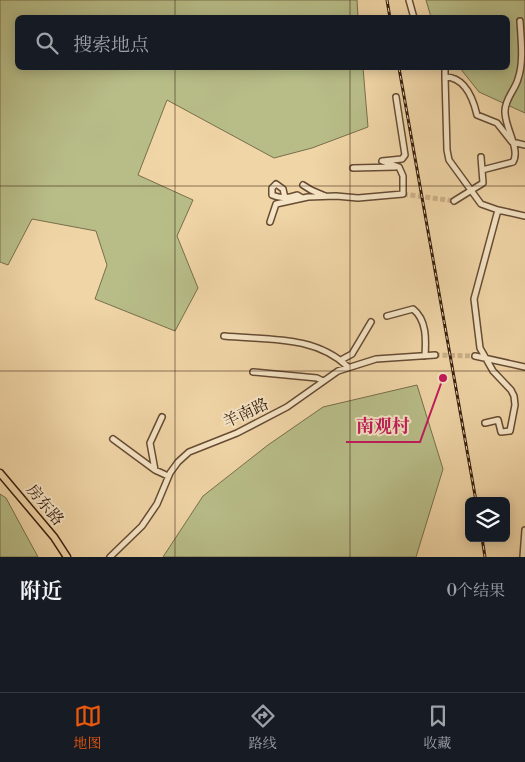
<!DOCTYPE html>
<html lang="zh">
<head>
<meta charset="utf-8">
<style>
	:root { --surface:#171b24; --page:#20242c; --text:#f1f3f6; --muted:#9ea1a6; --line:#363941; --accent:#ea580c }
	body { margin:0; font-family:"Libre Bodoni","Noto Serif SC",serif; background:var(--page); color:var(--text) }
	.controls { position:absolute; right:15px; bottom:15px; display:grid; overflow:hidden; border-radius:8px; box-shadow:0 2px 12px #0003 }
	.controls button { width:45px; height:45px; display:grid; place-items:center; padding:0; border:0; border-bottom:1px solid var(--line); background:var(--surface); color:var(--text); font:25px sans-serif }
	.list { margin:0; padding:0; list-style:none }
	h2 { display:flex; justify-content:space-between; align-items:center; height:65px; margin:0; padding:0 20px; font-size:21px }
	h2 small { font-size:16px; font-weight:400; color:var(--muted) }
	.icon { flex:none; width:28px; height:28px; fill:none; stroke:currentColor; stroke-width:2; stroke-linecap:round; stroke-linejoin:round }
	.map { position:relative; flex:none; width:525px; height:557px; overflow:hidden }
	.search { position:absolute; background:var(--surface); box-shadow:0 2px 12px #0003; left:15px; right:15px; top:15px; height:55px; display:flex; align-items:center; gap:12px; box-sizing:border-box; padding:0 18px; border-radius:8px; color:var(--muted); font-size:19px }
	.sheet { height:135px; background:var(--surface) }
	nav { display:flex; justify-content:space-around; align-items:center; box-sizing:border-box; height:70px; border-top:1px solid var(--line); background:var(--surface); font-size:14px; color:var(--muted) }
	nav a { display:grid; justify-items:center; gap:2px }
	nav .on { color:var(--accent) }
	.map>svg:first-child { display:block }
	.green { fill:#b8bd88; stroke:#786e4b }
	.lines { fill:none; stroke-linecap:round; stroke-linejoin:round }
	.minor-tunnel { stroke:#cbb188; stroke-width:5; stroke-dasharray:5 2.5; stroke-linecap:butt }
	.minor-casing { stroke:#664c34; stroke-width:8 }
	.major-casing { stroke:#381f0e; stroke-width:9 }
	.minor { stroke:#f5e4c5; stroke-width:5 }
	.major { stroke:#f0d5a6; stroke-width:6 }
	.rail-casing { stroke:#381f0e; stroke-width:3 }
	.rail { stroke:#f5e4c5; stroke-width:1; stroke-dasharray:4; stroke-linecap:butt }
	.grid { fill:none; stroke:#381f0e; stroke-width:1; stroke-opacity:0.55 }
	.labels { text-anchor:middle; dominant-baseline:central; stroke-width:4; stroke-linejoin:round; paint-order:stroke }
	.street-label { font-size:16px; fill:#381f0e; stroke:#f5e4c5 }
	.leader { fill:none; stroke:#c2185b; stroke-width:2 }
	.callout-dot { fill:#c2185b; stroke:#f5e4c5; stroke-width:2 }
	.callout-label { font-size:18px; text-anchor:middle; font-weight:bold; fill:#c2185b; stroke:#f5e4c5; stroke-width:4; stroke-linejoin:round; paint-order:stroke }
</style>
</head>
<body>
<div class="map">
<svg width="525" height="557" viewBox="0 0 525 557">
	<rect width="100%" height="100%" fill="#f0d5a6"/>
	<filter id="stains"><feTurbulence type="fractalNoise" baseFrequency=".004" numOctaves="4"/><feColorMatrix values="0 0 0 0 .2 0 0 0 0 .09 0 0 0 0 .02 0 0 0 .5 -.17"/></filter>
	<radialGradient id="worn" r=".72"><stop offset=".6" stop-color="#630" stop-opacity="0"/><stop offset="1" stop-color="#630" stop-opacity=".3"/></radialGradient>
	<path class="green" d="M0,0H357L358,17L18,18V68H363L368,127L312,148L274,158L167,100L138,175L193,200L177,236L198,288L175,331L95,299L107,265L96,231L32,219L8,265L0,262Z
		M426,0H525V113L479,92L460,68H508V18L431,17Z
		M417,385L443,469L416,557H163L203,496L268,445L323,407Z
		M0,494L6,498L38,557H0Z"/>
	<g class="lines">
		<path class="minor-tunnel" d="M403,194L454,201
			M435,355L475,356"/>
		<g class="minor-casing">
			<path id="minor" d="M409,0L414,18
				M445,68V77C465,77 473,98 477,115L497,123L512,142L525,145
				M445,77L447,150L449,160L481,204L498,210L474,299L480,348L493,371L511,390L514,396L515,405L510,431L501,432L498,420L485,423
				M353,168L396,167
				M482,170L513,162C521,150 504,126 505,111C505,99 515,90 518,79C524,62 521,39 520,21
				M303,185L311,190L325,196
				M285,198L283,189L276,184L272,188V195C281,199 288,198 297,195L302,198
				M454,201L483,183L481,157
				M498,210L525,216
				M270,222L276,204L308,197L336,196L358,198L403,194V176L399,167L382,161L402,159L405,155L396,97
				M387,316L413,309C427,320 426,340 425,356
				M224,336C267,340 315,335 348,367
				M475,356L525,367
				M341,360L352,354L371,322
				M253,372L317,378L323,381
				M162,417L150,443L155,470L168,476
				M113,439L155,470
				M110,557L142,526L157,504L170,473L178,462L189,452L237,433L287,407L338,371L376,359L435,355
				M523,557L525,530"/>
		</g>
		<g class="major-casing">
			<path id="major" d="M0,473L54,537L67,557"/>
		</g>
		<use href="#minor" class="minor"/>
		<use href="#major" class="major"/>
		<g class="rail-casing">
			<path id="rail" d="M387,0L390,18
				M399,68L476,501
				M482,538L485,557"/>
		</g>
		<use href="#rail" class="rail"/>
	</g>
	<path class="grid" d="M175,0V18M350,0V18M175,68V557M350,68V557M0,186H525M0,371H525"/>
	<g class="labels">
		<g class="street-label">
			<text transform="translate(246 413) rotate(-25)">羊南路</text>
			<text transform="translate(45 505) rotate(50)">房东路</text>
		</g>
	</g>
	<path class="leader" d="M443 378L420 442H346"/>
	<circle class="callout-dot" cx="443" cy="378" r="5"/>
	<g class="callout-label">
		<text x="383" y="432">南观村</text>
	</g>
	<rect width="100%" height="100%" filter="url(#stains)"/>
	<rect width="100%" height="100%" fill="url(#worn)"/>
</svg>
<div class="controls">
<button><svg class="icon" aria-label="layers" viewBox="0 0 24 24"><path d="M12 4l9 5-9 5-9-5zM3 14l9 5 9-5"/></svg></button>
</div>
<div class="search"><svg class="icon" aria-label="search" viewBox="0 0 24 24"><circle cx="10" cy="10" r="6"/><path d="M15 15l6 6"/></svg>搜索地点</div>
</div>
<section class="sheet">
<h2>附近<small>0个结果</small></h2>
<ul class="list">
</ul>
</section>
<nav>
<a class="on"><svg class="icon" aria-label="map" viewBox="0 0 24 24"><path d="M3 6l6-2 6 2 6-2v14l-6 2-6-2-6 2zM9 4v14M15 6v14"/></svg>地图</a>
<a><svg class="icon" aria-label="directions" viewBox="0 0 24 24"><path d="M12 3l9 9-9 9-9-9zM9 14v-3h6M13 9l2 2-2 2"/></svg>路线</a>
<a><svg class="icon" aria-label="saved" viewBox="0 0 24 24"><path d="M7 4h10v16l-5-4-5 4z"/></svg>收藏</a>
</nav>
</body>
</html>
